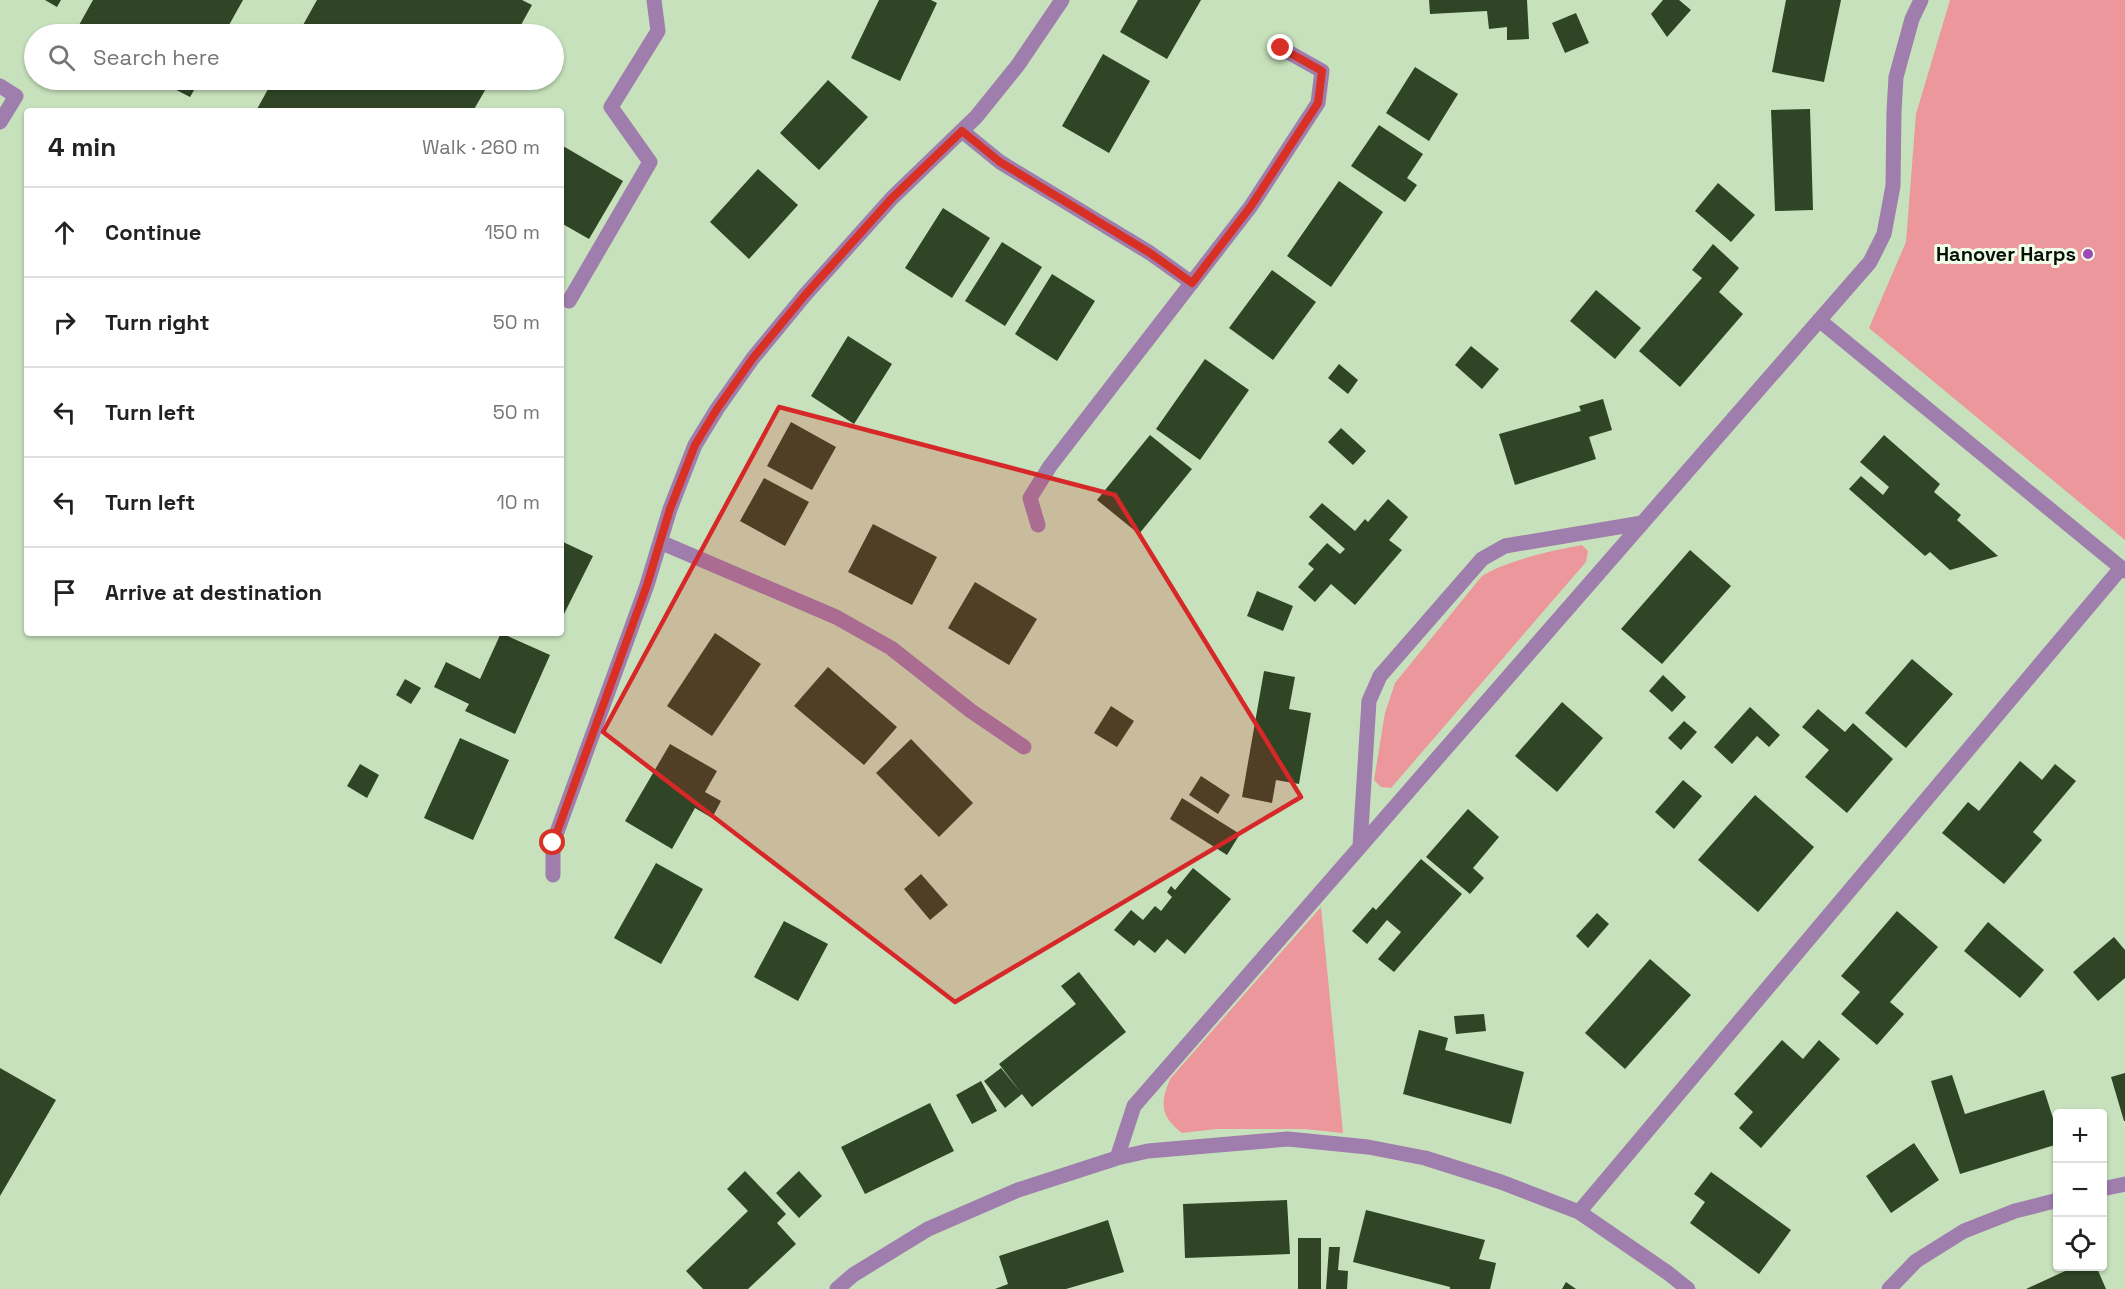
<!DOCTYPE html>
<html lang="en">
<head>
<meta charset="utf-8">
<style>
	:root { --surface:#fff; --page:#f2f2f2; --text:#222; --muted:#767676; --line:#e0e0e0 }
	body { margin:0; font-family:"Space Grotesk",sans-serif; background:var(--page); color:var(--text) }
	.controls { position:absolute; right:18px; bottom:18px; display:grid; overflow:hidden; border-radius:6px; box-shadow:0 2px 4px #0004 }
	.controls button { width:54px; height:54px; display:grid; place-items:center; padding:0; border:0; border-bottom:2px solid var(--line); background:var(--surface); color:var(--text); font:30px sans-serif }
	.stop { position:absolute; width:18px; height:18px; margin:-14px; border:4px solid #d93025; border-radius:50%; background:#fff }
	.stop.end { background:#d93025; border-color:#fff; box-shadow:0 2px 6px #0008 }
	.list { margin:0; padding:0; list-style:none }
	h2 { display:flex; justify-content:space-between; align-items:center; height:78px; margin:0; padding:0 24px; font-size:26px }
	h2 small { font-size:20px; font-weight:400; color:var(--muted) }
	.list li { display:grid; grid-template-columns:39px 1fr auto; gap:18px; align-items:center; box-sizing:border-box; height:90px; padding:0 24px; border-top:2px solid var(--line) }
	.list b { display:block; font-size:22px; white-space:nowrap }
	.list em { font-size:20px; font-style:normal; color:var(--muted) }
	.icon { flex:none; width:33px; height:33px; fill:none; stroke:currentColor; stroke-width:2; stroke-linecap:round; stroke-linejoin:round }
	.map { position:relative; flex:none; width:2125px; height:1289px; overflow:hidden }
	.search { position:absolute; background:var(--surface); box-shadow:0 2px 4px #0004; left:24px; top:24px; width:540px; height:66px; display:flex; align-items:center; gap:15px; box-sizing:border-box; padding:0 21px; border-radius:33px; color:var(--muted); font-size:22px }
	.panel { position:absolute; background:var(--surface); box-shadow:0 2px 4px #0004; left:24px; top:108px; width:540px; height:528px; border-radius:6px }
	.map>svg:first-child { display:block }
	.green { fill:#ec979b }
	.building { fill:#2f4525 }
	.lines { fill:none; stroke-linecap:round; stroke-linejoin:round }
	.minor { stroke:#9f7dac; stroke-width:15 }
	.route { stroke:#d93025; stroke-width:8 }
	.marked { fill:#d62828; fill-opacity:0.2; stroke:#d62828; stroke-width:4.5; stroke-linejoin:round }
	.poi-dot { fill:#9b49b8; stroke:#f0feea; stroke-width:2 }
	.labels { text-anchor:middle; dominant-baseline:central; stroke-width:6; stroke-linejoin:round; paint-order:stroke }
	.poi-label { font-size:20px; font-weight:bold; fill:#081105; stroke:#f0feea; text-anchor:end }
</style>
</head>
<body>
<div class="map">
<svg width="2125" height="1289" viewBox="0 0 2125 1289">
	<rect width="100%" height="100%" fill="#c6e1bb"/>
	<path class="green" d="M1950,0H2125V540L1869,328L1906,242L1916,114Z
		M1582,545L1588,551L1586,562L1391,788L1381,787L1374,780L1385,713L1395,683L1482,576C1506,561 1553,550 1582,545Z
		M1321,907L1343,1133L1304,1129H1216L1182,1133C1160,1116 1160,1104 1170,1079Z"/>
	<path class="building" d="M45,0H61L57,7Z
		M93,0H243L224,34H74Z
		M317,0H522L532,5L516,34H298Z
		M879,0H931L937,3L900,81L851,58Z
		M1138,0H1201L1167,59L1120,32Z
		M1429,0H1527L1529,39L1507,40V27L1489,29L1487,11L1430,14Z
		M1663,0H1679L1691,10L1667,37L1651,14Z
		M1786,0H1841L1824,82L1772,72Z
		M1576,13L1589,43L1565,53L1552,23Z
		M1103,54L1150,81L1109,153L1062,126Z
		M1415,67L1458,94L1429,141L1386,113Z
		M157,80H200L190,97Z
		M273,80H491L473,111H256Z
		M828,80L868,117L819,170L780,133Z
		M1810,109L1813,210L1775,211L1771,110Z
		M1379,125L1423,154L1407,178L1417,185L1405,202L1351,166Z
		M563,146L623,181L589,239L561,223V149Z
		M758,169L798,205L749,259L710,222Z
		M1339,181L1383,212L1331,287L1287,256Z
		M1718,183L1755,215L1731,242L1695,211Z
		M943,208L990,238L952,298L905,268Z
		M1002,242L1042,267L1005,326L965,301Z
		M1713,244L1739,268L1719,292L1743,314L1680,387L1639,351L1702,278L1692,270Z
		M1272,270L1316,302L1273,360L1229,328Z
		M1052,274L1095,301L1057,361L1015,334Z
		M1596,290L1641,328L1615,359L1570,321Z
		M848,336L892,364L854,424L811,396Z
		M1471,346L1499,369L1482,389L1455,365Z
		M1205,359L1249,390L1200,460L1156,429Z
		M1339,364L1358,380L1348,394L1328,378Z
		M1603,399L1612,430L1589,437L1596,459L1515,485L1499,434L1581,411L1579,406Z
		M791,422L836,447L812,490L767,466Z
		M1341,428L1366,451L1353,465L1328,442Z
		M1150,435L1192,469L1139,534L1097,500Z
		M1884,435L1940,484L1934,492L1961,515L1957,520L1998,556L1950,570L1930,552L1925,556L1849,489L1861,476L1883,495L1889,487L1860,462Z
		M764,478L809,502L785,546L740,521Z
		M1388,499L1408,517L1389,540L1402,550L1355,605L1331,584L1315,602L1298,587L1314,569L1308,564L1327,543L1340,554L1345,549L1309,517L1322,503L1355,531L1365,519L1368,522Z
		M873,524L937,557L912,605L848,572Z
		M561,541L593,556L561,620Z
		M1690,550L1731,586L1662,664L1621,629Z
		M975,582L1037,619L1009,665L948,628Z
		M1257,591L1293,606L1283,631L1247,616Z
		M501,633L550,655L515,734L465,711L469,704L434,687L446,662L480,679Z
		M715,633L761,664L712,736L667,706Z
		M1912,659L1953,694L1906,748L1865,713Z
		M828,667L897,727L864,765L794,706Z
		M1264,671L1295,677L1289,709L1311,713L1299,784L1276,780L1272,803L1242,797Z
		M1663,675L1686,697L1672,712L1649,691Z
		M405,679L421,688L411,704L396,695Z
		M1562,702L1603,738L1557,792L1515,756Z
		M1111,706L1134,721L1117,747L1094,733Z
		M1750,707L1780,735L1769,747L1757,736L1732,764L1714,747Z
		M1818,709L1845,732L1853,723L1893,759L1847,813L1805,777L1829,750L1802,727Z
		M1684,721L1697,732L1681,750L1668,738Z
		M460,738L509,760L473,840L424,818Z
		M911,739L973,803L939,837L876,773Z
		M670,744L717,771L705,792L721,801L712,818L695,808L672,849L625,821Z
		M2020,761L2042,780L2055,764L2076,781L2033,832L2042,840L2004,884L1942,833L1968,802L1979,811Z
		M360,764L379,775L367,798L347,786Z
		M1201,776L1230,795L1218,814L1189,795Z
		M1683,780L1702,796L1674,829L1655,812Z
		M1755,795L1814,847L1758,912L1698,860Z
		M1182,798L1240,834L1227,855L1170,819Z
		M1468,809L1499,837L1473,868L1484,878L1470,894L1426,857Z
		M1421,859L1462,894L1394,972L1378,959L1401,932L1387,920L1367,944L1352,931L1373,907L1376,910Z
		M656,863L703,889L661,964L614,938Z
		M1193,868L1231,899L1185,954L1167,939L1155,953L1139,940L1134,946L1114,930L1131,910L1143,920L1155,906L1161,911L1172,897L1167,892L1171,886L1175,890Z
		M921,874L948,905L930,920L904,889Z
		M1897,911L1938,947L1890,1002L1904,1014L1877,1045L1841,1014L1860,992L1841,976Z
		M1597,913L1609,924L1588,948L1576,936Z
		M784,921L828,944L798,1001L754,977Z
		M1988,922L2044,970L2020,998L1964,951Z
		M2114,937L2125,950V978L2098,1001L2073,972Z
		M1650,959L1691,995L1625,1069L1585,1033Z
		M1079,972L1126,1032L1032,1107L999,1064L1076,1004L1061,986Z
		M1484,1014L1486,1031L1456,1034L1454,1016Z
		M1419,1030L1448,1038L1445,1050L1524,1072L1511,1124L1403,1094Z
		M1782,1040L1803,1059L1819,1040L1840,1059L1761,1148L1739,1128L1753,1112L1734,1094Z
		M0,1068L56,1100L0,1196Z
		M1001,1068L1022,1094L1005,1108L984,1081Z
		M2125,1073V1121H2124L2111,1077Z
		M1952,1075L1965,1114L2044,1090L2058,1134V1144L1960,1174L1931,1081Z
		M981,1081L997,1111L972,1124L956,1095Z
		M930,1103L954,1151L865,1194L841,1147Z
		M1914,1143L1939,1180L1891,1213L1866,1176Z
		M745,1171L786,1214L777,1223L796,1244L748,1289H703L686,1271L748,1211L727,1189Z
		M799,1171L822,1196L799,1218L776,1193Z
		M1711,1172L1791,1230L1759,1274L1690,1223L1705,1202L1694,1194Z
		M1287,1200L1290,1254L1185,1258L1183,1204Z
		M1366,1210L1485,1240L1479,1259L1496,1263L1490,1289H1450V1287L1353,1262Z
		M1108,1220L1124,1272L1066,1289H995L1008,1284L999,1256Z
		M1298,1238H1321V1289H1298Z
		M1329,1247H1340L1338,1270L1348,1271L1347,1289H1326Z
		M2076,1266H2096L2106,1289H2026Z
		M1566,1282L1576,1289H1562Z"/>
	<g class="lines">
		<path class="minor" d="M0,86L16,96L0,122
			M962,131L1000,162L1150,253L1192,283
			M569,301L650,162L611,107L658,31L654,0
			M1819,320L2125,571
			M1038,525L1030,498L1050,466L1251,206L1318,103L1322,71L1281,48
			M660,542L836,617L891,648L971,711L1024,747
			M1360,846L1369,701L1380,676L1482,559L1505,546L1642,523
			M553,875V843L647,585L670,509L695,445L717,409L753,358L805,295L892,198L976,117L1018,65L1062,0
			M1117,1158L1134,1106L1870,262L1884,234L1893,186L1894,111L1896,77L1912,19L1921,0
			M2102,1189L2125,1184
			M1579,1212L2121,568
			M837,1289L853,1275L928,1229L1018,1190L1117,1158L1148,1151L1288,1139L1368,1147L1425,1158L1501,1182L1579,1212L1668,1273L1688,1289
			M1889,1289L1916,1261L1964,1231L2015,1211L2058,1200"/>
	</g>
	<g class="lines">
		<path class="route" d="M553,843L647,585L670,509L695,445L717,409L753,358L805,295L892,198L962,131L1000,162L1150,253L1192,283L1251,206L1318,103L1322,71L1281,48"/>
	</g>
	<path class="marked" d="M779,407L1115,495L1301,797L955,1002L603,732Z"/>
	<circle class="poi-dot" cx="2088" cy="254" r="6"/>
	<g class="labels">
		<g class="poi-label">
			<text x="2076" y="254">Hanover Harps</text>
		</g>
	</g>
</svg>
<div class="controls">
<button>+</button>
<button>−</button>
<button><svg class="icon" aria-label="locate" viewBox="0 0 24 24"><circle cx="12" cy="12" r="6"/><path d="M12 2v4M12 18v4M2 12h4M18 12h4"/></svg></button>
</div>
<div class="stop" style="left:553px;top:843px"></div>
<div class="stop end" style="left:1281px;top:48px"></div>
<div class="search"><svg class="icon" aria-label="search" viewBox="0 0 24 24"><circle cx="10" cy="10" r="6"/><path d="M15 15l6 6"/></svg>Search here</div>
<section class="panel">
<h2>4 min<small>Walk · 260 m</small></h2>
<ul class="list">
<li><svg class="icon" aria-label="ahead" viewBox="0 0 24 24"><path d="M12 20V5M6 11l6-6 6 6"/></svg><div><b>Continue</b></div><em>150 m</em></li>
<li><svg class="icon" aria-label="right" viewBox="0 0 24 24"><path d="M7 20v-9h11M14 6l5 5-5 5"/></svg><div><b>Turn right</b></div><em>50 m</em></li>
<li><svg class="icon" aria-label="left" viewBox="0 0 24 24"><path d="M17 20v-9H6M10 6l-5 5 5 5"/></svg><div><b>Turn left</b></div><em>50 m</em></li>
<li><svg class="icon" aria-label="left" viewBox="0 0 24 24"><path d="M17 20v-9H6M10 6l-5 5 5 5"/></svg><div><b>Turn left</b></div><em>10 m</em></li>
<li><svg class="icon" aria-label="arrive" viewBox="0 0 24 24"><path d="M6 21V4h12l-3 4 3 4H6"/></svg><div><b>Arrive at destination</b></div></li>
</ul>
</section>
</div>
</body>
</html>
